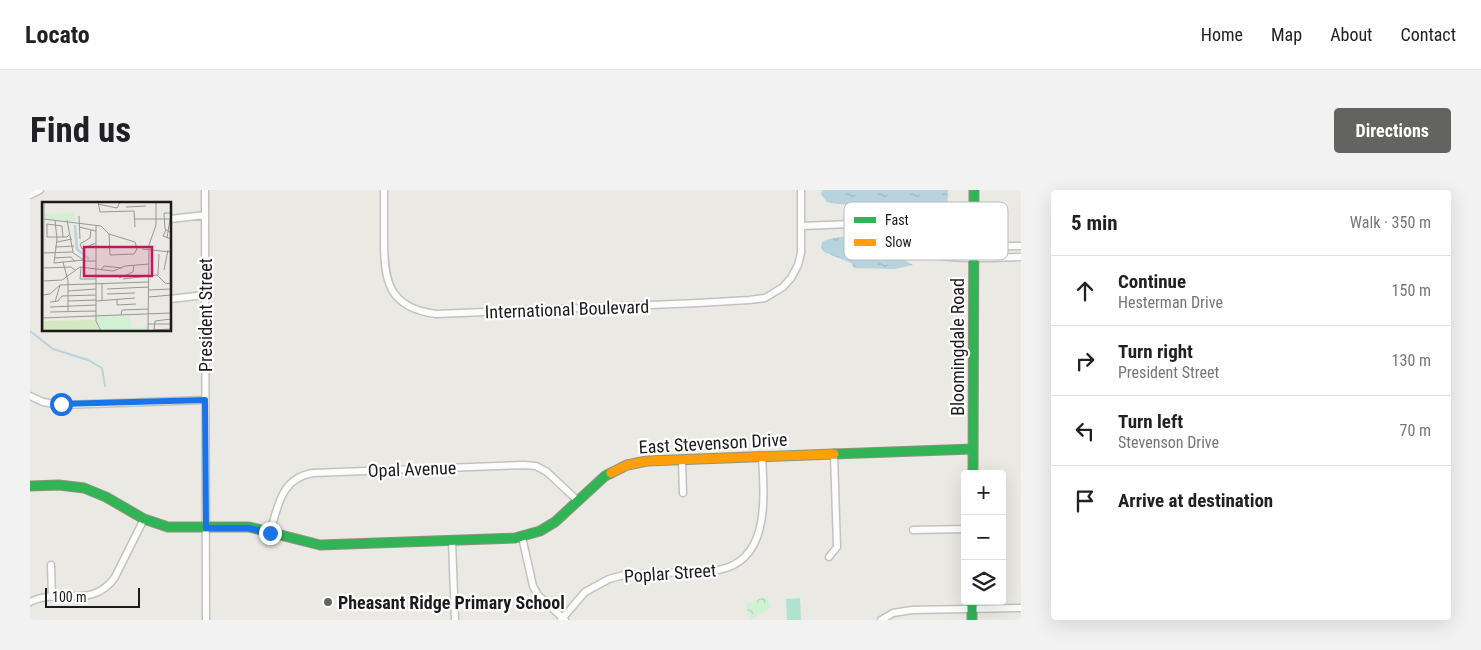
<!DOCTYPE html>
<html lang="en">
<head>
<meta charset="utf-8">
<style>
	:root { --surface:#fff; --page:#f2f2f2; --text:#202124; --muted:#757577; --line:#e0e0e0; --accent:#636361 }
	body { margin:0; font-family:"Roboto Condensed",sans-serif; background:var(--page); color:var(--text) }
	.controls { position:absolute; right:15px; bottom:15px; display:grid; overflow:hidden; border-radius:5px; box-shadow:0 5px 20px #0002 }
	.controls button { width:45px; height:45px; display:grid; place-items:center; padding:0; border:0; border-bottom:1px solid var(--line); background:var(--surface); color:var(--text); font:25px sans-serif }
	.scale { position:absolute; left:15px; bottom:12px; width:95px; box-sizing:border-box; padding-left:5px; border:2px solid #1b1b1b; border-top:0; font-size:14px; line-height:18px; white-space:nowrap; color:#1b1b1b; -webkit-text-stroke:4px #fff; paint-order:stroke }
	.stop { position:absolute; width:15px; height:15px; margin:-11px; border:4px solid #1a73e8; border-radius:50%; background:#fff }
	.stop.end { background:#1a73e8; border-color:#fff; box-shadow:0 1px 5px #0008 }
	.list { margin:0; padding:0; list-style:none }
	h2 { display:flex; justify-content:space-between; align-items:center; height:65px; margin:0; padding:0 20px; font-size:21px }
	h2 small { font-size:16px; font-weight:400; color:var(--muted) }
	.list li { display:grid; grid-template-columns:32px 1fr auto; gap:15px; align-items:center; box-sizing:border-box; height:70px; padding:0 20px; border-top:1px solid var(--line) }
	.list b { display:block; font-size:19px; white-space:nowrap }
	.list p { margin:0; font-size:16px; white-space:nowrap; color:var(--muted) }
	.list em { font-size:16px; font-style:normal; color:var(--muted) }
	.icon { flex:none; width:28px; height:28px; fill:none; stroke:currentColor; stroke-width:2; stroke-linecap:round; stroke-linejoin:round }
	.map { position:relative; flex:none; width:991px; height:430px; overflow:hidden; border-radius:5px }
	header { display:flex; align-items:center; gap:30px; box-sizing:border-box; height:70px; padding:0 25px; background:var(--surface); border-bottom:1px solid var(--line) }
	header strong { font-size:24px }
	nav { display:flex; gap:28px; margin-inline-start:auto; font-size:18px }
	.intro { display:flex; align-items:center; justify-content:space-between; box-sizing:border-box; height:120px; padding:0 30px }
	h1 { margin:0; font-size:35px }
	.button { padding:12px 22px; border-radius:5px; background:var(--accent); color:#fff; font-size:18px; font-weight:700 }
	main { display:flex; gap:30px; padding:0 30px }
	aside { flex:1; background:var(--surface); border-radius:5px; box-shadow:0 5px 20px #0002 }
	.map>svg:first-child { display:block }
	.park { fill:url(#park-crowns) }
	.pitch { fill:#afe2cf }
	.water { fill:url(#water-ripples) }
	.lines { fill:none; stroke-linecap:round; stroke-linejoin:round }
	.stream { stroke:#b7d3de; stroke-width:2 }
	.street-casing { stroke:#c2c2c0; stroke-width:9 }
	.fast-casing { stroke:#90937d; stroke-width:11 }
	.slow-casing { stroke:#90937d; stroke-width:11 }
	.street { stroke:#fcfcfb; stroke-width:6 }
	.fast { stroke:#30b455; stroke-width:9 }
	.slow { stroke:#ff9f0a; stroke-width:9 }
	.route { stroke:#1a73e8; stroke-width:6 }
	.poi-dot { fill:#636361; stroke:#fff; stroke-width:2 }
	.labels { text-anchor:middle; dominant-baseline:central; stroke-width:4.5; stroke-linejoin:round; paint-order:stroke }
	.street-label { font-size:18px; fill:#1b1b1b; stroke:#fff }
	.poi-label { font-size:18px; font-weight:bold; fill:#1b1b1b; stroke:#fff; text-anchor:start }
	.inset-river { fill:none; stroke:#b7d3de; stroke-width:2.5 }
	.inset-road { fill:none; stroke:#979794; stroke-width:1 }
	.view { fill:#c2185b; fill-opacity:0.15; stroke:#c2185b; stroke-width:2.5 }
	.inset-edge { fill:none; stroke:#1b1b1b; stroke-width:2.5 }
	.key { fill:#fff; stroke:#bbb; stroke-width:1 }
	.key-label { font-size:14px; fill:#1b1b1b }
</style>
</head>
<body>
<header>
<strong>Locato</strong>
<nav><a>Home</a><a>Map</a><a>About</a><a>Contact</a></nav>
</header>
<div class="intro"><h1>Find us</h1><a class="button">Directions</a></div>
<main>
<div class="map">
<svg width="991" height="430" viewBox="0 0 991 430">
	<defs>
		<pattern id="park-crowns" width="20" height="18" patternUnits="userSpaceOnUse" patternTransform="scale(1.25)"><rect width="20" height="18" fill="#d1f1d3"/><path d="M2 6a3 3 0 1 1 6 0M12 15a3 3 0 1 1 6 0" fill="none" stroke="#b3ceb5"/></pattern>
		<pattern id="water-ripples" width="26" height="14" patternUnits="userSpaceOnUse" patternTransform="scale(1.25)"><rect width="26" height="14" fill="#b7d3de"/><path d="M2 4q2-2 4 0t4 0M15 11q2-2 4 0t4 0" fill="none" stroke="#9db5be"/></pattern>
	</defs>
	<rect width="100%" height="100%" fill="#eae9e4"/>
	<path class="park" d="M731,408H736L742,416L738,420L721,429L715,415Z"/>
	<path class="pitch" d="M770,408L771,430H757L756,409Z"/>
	<path class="water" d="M792,0H918C917,9 920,31 908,35C896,40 880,27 869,23C845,16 820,17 797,12L791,4Z
		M823,46L842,50L883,75L865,79L824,78L821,73L794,62L791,58L792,52C802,47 811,47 823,46Z"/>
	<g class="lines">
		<path class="stream" d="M0,141L23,159L58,170L72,178L75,196"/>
		<g class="street-casing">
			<path id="street" d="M175,0L176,430
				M354,0C354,17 354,33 354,50C354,92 359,118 406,124L668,113L719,110L735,108L753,97L761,88L768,75L771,63V0
				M0,5L10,0
				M140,29L175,25
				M841,35C849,40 856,45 864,50C903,73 948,68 991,67
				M771,36L822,34H858L894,51L907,55L928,57L991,56
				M140,109L175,105
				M0,206L13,212L31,215L175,210
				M652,270L653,303
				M883,340L935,339
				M240,343C248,316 251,288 283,283L494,275L506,276L517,282L548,311
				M492,347L503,396L508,405L535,430
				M422,351L425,430
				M799,367L807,357L804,264
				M21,375L22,407
				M0,412C29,397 63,420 85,387L114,329
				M531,430L555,402L579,389L594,385L688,380C741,371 734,306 732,266
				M851,430L863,423L882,420L991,418"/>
		</g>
		<g class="fast-casing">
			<path id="fast" d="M804,264L943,259
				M943,284L944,0
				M0,296L29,295L54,298L76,307L114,329L138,337H219L290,355L485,348L510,341L525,332L575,286L581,283
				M942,411V430"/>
		</g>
		<g class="slow-casing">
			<path id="slow" d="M581,283L597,275L617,271L804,264"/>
		</g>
		<use href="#street" class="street"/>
		<use href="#fast" class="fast"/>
		<use href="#slow" class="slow"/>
	</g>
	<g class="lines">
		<path class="route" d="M31,214L175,210L176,338H218L240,343"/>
	</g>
	<circle class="poi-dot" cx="298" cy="412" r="5"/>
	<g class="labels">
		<g class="street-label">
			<text transform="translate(537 119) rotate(-2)">International Boulevard</text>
			<text transform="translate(175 125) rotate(-90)">President Street</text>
			<text transform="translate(927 157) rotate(-90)">Bloomingdale Road</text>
			<text transform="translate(683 253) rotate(-3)">East Stevenson Drive</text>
			<text transform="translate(382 279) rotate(-2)">Opal Avenue</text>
			<text transform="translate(640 383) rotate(-4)">Poplar Street</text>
		</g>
		<g class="poi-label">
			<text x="308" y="412">Pheasant Ridge Primary School</text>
		</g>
	</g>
	<g transform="translate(12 12)">
		<rect width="129" height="129" fill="#eae9e4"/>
		<path d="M52,118L58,129H2V119Z" fill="#d4e8c2"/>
		<path d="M32,11L33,19L3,16L2,12ZM88,114L89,126L106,125V129H60L55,120V115Z" fill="#d1f1d3"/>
		<path class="inset-river" d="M33,23L35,47L47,57"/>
		<path class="inset-road" d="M56,0L58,10L92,9L93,25M56,2L75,6L78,0M84,5L104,4M129,11H122L123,27L129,31M37,14L38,37M2,17L59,24L67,32L93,40L95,47M92,17H129M13,18L15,37L12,61L41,58M25,18L31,50M54,24V119L59,129M37,25L54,29M49,28L48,36L38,42L40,47L54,41M124,28L121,34L129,37M67,32L68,53L92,52L95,47M21,35L20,24L5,22V35H25L27,33M125,36L128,17M15,40L30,37M13,45L32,44M100,47L129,50M1,51L30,50L43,59H54M12,56L29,55L33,60M21,60L26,79V110M39,65L38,77H54M1,66L29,65L33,68M59,68L62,64L80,66M122,68L126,48M116,73L117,52M77,76L91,70L92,63M81,77L115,73L123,81L129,82M1,79L20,78L38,65L71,69L83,64L107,62M65,87L107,85M107,88L129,87M26,89L54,87M65,92L93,91M1,93L8,92L18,83L107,80M107,95L129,93M75,97V103L94,102M26,99L54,98M54,99L93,96M60,99V82M8,100L16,99L20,94L54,93M13,100L18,83M8,105L54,103M8,110L54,109M79,113L80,108L106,107M0,116L129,111M129,117L113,119L112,128L129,127M106,122H129M1,129L2,0M106,129L107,43L114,23V0"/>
		<path class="view" d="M42,45H110V74H42Z"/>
		<rect width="129" height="129" class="inset-edge"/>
	</g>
	<rect x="814" y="12" width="164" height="58" rx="8" class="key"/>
	<rect x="824" y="27" width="22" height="6" fill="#30b455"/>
	<rect x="824" y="49" width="22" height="7" fill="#ff9f0a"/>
	<g class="key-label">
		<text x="855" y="35">Fast</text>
		<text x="855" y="57">Slow</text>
	</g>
</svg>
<div class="controls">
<button>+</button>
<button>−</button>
<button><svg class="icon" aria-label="layers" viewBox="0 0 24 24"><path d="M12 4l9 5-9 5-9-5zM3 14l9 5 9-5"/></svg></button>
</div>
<div class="scale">100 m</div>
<div class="stop" style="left:31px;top:214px"></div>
<div class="stop end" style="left:240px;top:343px"></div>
</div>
<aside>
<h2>5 min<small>Walk · 350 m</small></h2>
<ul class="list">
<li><svg class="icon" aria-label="ahead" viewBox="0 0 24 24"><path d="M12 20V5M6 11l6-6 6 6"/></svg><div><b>Continue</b><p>Hesterman Drive</p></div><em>150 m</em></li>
<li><svg class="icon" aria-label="right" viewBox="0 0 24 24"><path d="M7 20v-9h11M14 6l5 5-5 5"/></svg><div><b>Turn right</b><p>President Street</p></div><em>130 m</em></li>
<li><svg class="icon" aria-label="left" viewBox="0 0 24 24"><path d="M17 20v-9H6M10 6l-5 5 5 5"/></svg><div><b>Turn left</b><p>Stevenson Drive</p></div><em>70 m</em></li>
<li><svg class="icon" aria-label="arrive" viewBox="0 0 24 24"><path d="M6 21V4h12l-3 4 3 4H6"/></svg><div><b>Arrive at destination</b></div></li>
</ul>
</aside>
</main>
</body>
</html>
